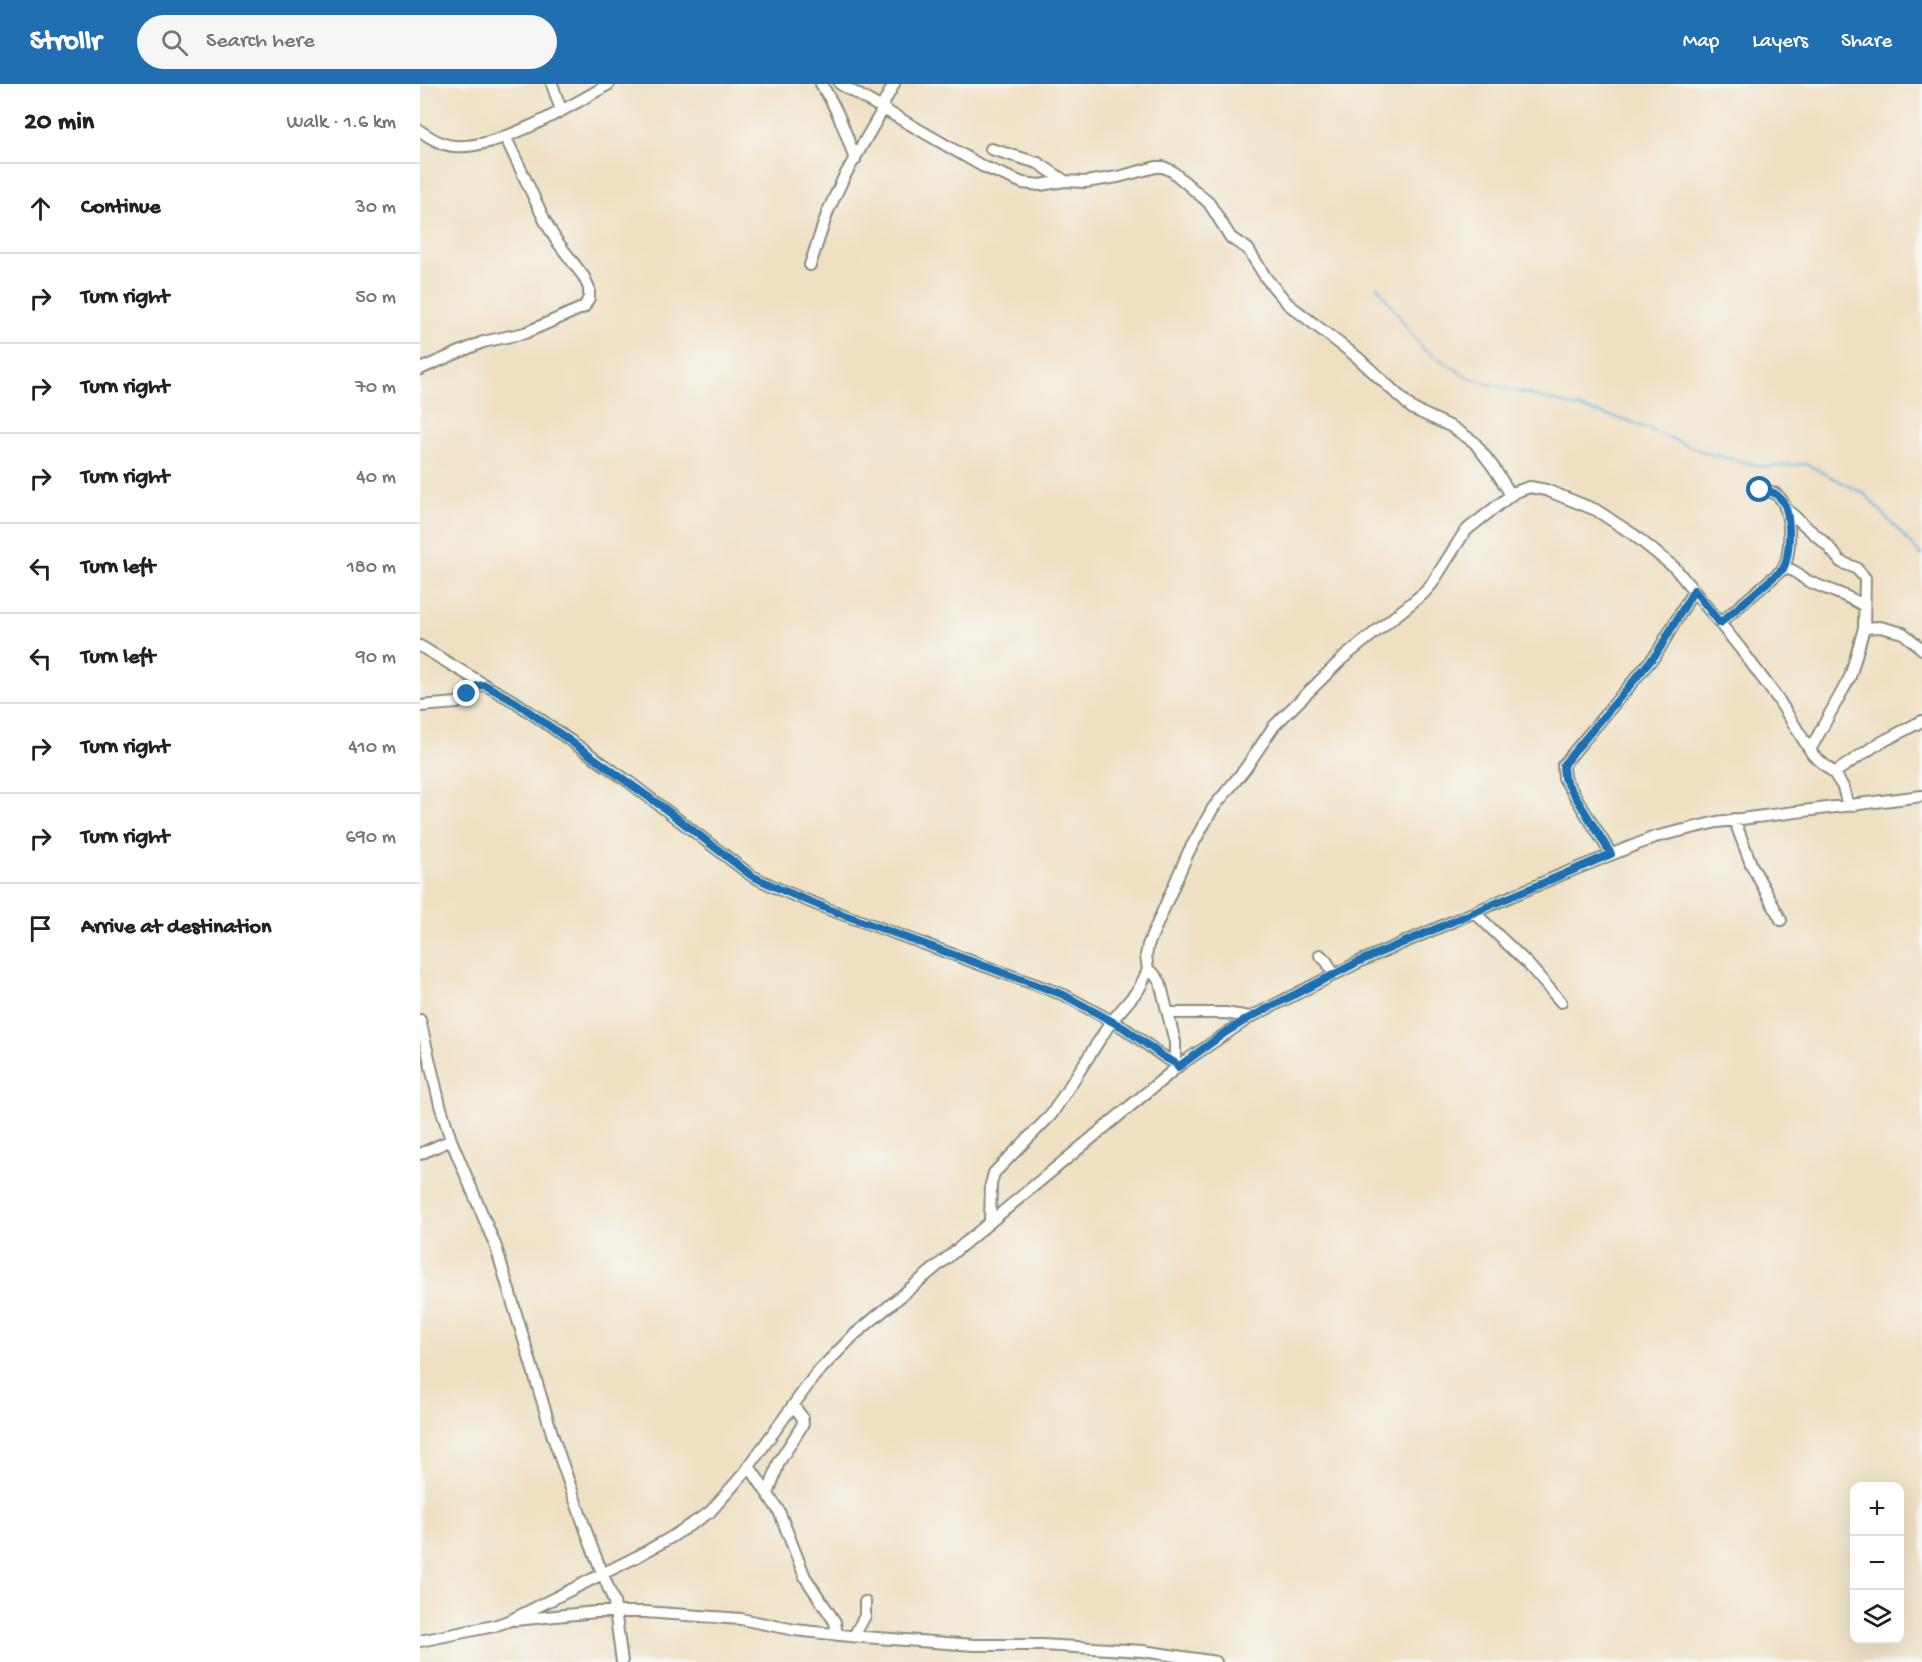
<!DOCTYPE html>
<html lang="en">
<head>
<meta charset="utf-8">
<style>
	:root { --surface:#fff; --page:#f6f6f6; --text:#202124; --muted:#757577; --line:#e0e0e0; --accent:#1f6fb2 }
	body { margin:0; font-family:"Gochi Hand",sans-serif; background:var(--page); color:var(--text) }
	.controls { position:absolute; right:18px; bottom:18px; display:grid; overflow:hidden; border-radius:12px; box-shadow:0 6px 24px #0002 }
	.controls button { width:54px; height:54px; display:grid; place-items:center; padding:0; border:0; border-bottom:2px solid var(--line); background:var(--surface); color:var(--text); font:30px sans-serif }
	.stop { position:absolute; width:18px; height:18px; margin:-14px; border:4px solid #1f6fb2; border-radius:50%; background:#fff }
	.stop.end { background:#1f6fb2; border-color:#fff; box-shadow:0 2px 6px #0008 }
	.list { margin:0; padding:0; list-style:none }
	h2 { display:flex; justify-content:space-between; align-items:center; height:78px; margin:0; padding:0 24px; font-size:26px }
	h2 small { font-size:20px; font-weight:400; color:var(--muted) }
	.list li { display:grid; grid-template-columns:39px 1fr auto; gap:18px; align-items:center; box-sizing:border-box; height:90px; padding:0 24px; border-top:2px solid var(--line) }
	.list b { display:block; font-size:22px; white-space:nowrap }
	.list em { font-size:20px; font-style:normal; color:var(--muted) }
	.icon { flex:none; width:33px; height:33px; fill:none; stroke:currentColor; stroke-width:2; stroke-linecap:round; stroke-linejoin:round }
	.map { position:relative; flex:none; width:1502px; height:1578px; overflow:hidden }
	header { display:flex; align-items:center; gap:36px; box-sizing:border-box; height:84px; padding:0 30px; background:var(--accent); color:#fff }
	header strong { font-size:28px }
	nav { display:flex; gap:33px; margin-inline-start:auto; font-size:21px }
	.search { width:420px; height:54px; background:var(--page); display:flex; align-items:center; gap:15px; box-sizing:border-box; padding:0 21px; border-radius:33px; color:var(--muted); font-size:22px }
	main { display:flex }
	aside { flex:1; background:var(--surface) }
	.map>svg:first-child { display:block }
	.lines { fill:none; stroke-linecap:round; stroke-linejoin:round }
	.stream { stroke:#67b4e1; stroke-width:2 }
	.minor-casing { stroke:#878e7c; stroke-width:14 }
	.minor { stroke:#fff; stroke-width:10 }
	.route { stroke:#1f6fb2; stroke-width:8 }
</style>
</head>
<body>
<header>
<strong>Strollr</strong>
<div class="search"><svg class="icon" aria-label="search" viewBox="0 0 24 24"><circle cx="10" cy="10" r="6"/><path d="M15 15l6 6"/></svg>Search here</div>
<nav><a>Map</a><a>Layers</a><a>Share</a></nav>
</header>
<main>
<aside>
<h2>20 min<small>Walk · 1.6 km</small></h2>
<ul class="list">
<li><svg class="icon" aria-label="ahead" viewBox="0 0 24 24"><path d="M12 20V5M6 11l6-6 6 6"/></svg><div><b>Continue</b></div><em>30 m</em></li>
<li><svg class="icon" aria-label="right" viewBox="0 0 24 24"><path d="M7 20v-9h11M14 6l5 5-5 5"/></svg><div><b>Turn right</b></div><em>50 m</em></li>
<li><svg class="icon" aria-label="right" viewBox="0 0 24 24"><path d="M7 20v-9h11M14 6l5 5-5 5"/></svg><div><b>Turn right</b></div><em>70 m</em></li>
<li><svg class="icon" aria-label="right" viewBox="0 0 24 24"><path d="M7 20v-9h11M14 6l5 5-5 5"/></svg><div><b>Turn right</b></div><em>40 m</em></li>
<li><svg class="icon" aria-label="left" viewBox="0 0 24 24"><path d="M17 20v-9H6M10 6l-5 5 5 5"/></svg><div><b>Turn left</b></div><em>180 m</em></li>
<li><svg class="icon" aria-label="left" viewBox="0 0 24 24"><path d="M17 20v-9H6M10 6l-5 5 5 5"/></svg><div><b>Turn left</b></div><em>90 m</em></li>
<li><svg class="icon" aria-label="right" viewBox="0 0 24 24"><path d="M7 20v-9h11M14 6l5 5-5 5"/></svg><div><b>Turn right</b></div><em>410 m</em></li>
<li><svg class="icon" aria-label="right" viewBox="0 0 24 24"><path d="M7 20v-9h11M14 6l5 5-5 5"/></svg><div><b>Turn right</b></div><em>690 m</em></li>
<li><svg class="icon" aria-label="arrive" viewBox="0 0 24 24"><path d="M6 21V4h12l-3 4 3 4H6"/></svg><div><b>Arrive at destination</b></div></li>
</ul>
</aside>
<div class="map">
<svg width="1502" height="1578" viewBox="0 0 1502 1578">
	<rect width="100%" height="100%" fill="#f6f6f2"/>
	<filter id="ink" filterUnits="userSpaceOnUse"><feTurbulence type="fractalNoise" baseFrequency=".0167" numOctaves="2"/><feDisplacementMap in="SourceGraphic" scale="12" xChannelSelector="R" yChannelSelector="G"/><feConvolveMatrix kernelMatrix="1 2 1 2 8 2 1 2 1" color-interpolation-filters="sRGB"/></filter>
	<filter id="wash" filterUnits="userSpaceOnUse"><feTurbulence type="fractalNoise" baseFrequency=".008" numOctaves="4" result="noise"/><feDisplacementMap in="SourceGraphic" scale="24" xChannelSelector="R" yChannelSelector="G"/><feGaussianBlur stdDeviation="1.35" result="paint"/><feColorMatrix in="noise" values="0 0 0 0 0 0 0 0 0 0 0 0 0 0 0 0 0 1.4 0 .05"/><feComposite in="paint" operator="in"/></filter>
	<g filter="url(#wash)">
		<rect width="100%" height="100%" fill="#efe0c3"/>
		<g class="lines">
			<path class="stream" d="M957,202L1003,265L1051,295L1209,337L1286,369L1344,383L1386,380L1445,410L1502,472"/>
		</g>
	</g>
	<g filter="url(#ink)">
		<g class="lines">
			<g class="minor-casing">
				<path id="minor" d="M132,0L141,26
					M401,0C417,24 426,48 435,76
					M420,0L562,82L603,99L620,101L645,97L665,98L698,93L736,83H743L752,87L789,119L811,154L828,165L846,194L868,220L937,273L993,325L1032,343L1054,358L1074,384L1091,411
					M461,24L474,0
					M0,47C11,54 21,61 34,62C78,66 151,22 189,0
					M571,65L618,79L645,97
					M390,181L408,127L424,93L463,25
					M0,285L63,258L105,249L164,223L169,214V204L164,193L136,156L125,137L85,52
					M1365,424L1407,461L1421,478L1436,484L1445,494L1444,544L1430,593L1390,666
					M1363,485C1373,483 1379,492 1388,497C1407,506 1426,510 1444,522
					M1300,539L1363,485C1372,470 1372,423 1358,412C1353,407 1347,407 1340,406
					M1444,544L1460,543L1483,549L1502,565
					M0,562L65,601
					M0,622L37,619L57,602L65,601L97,619L209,698L332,792L361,806L408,825L644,911L704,944L744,973L755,979
					M1414,689L1456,661L1502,637
					M1314,735L1331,780L1361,836
					M1191,770L1144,694L1143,681L1237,569L1274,506
					M1054,828L1107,879L1141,918
					M900,871L907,878L914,891
					M728,886L734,890L740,898L755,958V979L757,983
					M748,929H805L830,933
					M0,936L20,1021L31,1056L76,1163L134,1356L171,1461L194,1518L202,1578
					M0,1070L31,1056
					M570,1138L571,1100L574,1089L631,1031L691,938L719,905L728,886L726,872L728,861L768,769L793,724L825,685L854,642L923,574L1004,509L1011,501L1044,449L1049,444L1095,408L1110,403L1126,406L1176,426L1214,451L1255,484L1320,564L1358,615L1393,671L1414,689L1423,703L1428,722
					M329,1382L359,1427L385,1493L415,1538L417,1551
					M348,1410L359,1378L383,1340L382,1333L373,1321
					M95,1536L176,1528H225L321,1535L375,1546L430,1552L554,1561H622L723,1567L796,1578
					M434,1552L445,1532V1518
					M0,1557L74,1542L91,1536L218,1472L250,1454L290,1428L325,1388L395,1291L434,1251L761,980L829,934L941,877L1143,790L1235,753L1297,738L1502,712"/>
			</g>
			<use href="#minor" class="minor"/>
		</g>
	</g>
	<g class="lines" filter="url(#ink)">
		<path class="route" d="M47,610L57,602L65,601L97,619L244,724L332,792L362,806L408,825L644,911L704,944L744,973L755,979L758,983L806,948L829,934L940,877L1191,770L1144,694L1143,681L1237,569L1274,506L1300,539L1363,485C1371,470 1373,423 1358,412C1353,407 1347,407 1340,406"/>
	</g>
</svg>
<div class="controls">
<button>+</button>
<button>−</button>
<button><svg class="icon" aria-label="layers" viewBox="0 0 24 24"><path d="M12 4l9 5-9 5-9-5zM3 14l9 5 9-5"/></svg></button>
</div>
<div class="stop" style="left:1340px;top:406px"></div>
<div class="stop end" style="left:47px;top:610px"></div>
</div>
</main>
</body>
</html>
